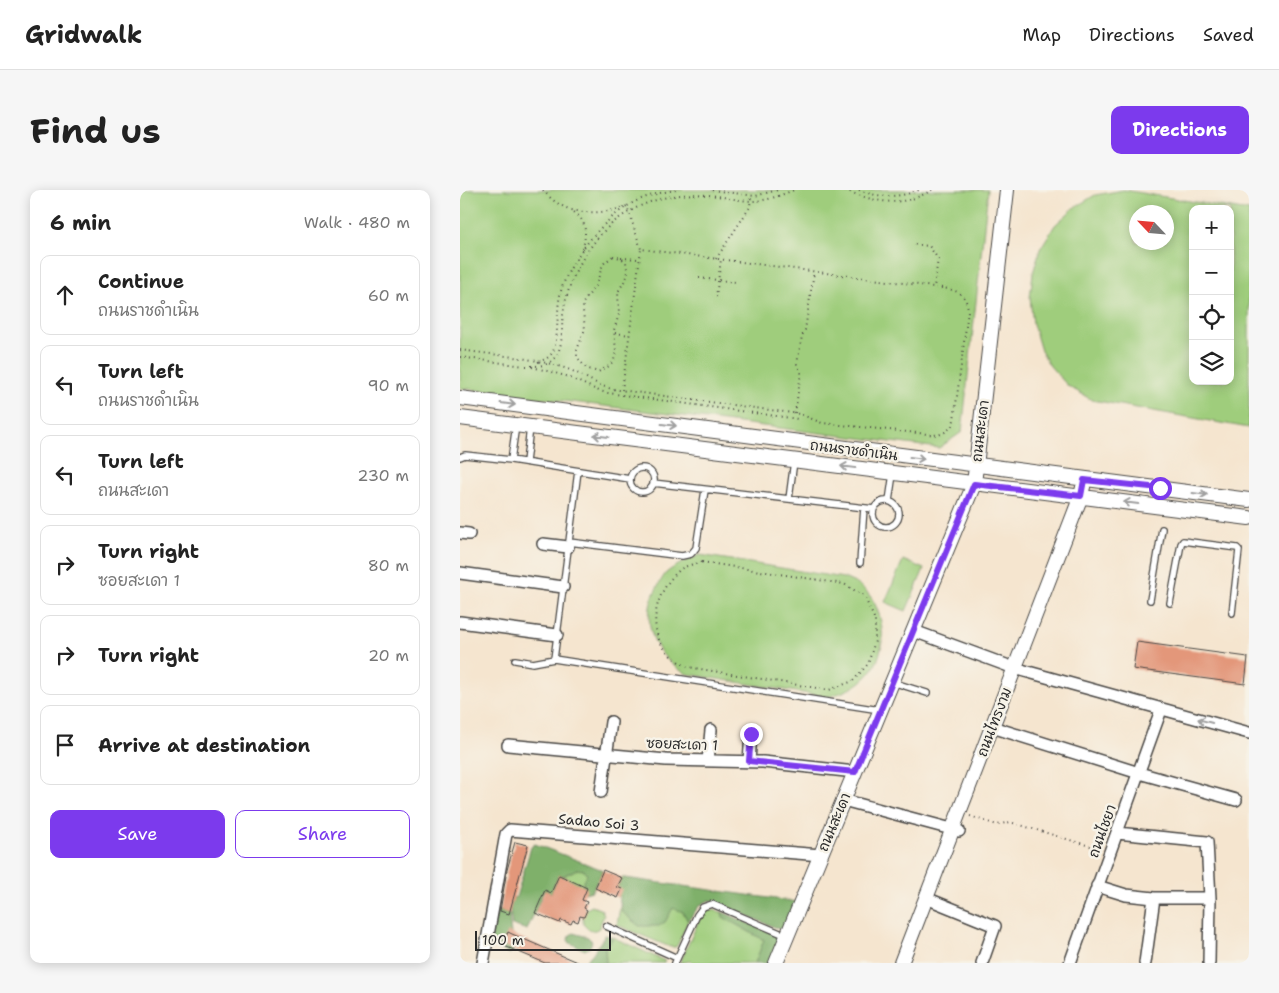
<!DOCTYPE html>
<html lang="en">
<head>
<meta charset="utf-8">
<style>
	:root { --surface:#fff; --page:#f6f6f6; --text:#222; --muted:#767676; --line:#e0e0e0; --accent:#7c3aed }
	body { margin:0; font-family:"Shantell Sans","Playpen Sans Thai",sans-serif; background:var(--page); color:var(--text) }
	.controls { position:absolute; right:15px; top:15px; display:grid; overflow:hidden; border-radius:10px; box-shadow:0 2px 12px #0003 }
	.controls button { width:45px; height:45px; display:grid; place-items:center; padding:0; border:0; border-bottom:1px solid var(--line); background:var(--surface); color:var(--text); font:25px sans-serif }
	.compass { position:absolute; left:669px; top:15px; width:45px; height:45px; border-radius:50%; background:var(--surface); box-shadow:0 2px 12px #0003; rotate:296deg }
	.scale { position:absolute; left:15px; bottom:12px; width:136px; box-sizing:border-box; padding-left:5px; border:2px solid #2b2b2b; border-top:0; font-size:14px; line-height:18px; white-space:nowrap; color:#2b2b2b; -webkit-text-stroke:4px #f7f3e8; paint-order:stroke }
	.stop { position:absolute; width:15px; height:15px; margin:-11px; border:4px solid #7c3aed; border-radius:50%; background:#fff }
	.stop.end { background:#7c3aed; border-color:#fff; box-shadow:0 1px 5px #0008 }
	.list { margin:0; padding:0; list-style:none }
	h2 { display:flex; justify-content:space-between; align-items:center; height:65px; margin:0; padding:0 20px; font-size:21px }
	h2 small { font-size:16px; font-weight:400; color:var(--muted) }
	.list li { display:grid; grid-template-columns:32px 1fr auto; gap:15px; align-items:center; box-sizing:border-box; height:80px; margin:0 10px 10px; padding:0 10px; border:1px solid var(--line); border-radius:10px }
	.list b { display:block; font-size:19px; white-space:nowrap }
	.list p { margin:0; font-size:16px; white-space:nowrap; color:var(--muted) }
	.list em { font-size:16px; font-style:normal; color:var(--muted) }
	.actions { display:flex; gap:10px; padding:15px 20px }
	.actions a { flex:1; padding:11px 0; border:1px solid var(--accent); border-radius:10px; text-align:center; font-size:18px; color:var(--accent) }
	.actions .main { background:var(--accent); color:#fff }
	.icon { flex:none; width:28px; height:28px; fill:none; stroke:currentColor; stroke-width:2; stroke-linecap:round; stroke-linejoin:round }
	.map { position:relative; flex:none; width:789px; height:773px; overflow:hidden; border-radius:10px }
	header { display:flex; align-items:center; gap:30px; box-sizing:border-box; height:70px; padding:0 25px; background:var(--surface); border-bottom:1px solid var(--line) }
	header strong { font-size:24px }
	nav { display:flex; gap:28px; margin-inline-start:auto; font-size:18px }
	.intro { display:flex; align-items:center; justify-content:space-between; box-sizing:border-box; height:120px; padding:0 30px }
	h1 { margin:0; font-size:35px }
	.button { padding:12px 22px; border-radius:10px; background:var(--accent); color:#fff; font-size:18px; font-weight:700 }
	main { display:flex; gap:30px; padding:0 30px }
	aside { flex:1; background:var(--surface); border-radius:10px; box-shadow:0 2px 12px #0003 }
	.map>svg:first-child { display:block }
	.green { fill:#9fcd7b; stroke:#657c53; fill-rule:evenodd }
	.forest { fill:#7fb06b; stroke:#556e4b }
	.building { fill:#e3977a }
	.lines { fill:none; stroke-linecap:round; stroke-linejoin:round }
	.service-casing { stroke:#494744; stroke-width:8 }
	.minor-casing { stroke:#494744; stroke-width:14 }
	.tertiary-casing { stroke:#494744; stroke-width:16 }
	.path { stroke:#494744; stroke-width:2; stroke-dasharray:1 4; stroke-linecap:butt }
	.service { stroke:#fff; stroke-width:5.5 }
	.minor { stroke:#fff; stroke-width:11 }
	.tertiary { stroke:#fff; stroke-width:14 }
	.oneway { stroke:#a0a0a0 }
	.route { stroke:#7c3aed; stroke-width:6 }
	.labels { text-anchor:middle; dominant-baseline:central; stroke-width:5; stroke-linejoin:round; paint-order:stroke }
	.street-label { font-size:14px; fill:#2b2b2b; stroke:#f7f3e8 }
</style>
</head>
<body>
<header>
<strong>Gridwalk</strong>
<nav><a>Map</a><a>Directions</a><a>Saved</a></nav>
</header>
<div class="intro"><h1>Find us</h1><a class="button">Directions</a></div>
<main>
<aside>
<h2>6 min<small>Walk · 480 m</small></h2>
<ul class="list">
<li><svg class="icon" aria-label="ahead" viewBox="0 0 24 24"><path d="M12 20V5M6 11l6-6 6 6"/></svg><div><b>Continue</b><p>ถนนราชดำเนิน</p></div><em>60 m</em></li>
<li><svg class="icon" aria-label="left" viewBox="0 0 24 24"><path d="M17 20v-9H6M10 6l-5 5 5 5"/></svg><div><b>Turn left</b><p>ถนนราชดำเนิน</p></div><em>90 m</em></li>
<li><svg class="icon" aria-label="left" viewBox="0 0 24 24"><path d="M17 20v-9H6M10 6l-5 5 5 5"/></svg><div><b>Turn left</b><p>ถนนสะเดา</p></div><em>230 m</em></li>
<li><svg class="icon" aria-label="right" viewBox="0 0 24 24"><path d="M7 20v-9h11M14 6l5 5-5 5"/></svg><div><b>Turn right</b><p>ซอยสะเดา 1</p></div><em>80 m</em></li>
<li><svg class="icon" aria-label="right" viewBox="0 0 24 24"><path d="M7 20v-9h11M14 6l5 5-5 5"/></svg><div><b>Turn right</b></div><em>20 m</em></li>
<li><svg class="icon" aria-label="arrive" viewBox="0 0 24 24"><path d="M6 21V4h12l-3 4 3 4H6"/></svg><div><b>Arrive at destination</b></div></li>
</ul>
<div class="actions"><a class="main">Save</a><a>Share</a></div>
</aside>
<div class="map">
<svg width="789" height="773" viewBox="0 0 789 773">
	<rect width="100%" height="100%" fill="#f7f3e8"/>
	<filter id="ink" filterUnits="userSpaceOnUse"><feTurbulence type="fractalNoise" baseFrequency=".02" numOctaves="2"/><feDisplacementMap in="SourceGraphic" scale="10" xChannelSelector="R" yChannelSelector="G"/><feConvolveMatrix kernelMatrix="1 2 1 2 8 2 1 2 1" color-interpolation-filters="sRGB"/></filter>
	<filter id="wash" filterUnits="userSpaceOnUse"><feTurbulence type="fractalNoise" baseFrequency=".0096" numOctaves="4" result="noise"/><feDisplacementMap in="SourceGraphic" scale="20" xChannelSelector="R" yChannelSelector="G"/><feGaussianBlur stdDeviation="1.12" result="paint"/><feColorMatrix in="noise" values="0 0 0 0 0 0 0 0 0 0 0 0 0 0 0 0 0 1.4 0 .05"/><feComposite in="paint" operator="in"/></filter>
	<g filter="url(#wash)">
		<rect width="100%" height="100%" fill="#f5e5cf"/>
		<path class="green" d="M0,0H528L502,242L479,258L0,198Z
			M664,0L789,21V238L632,210L608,196L590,176L581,161L573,134L570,108L573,83L580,59L595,35L614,18L635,5ZM733,19H770V191H733ZM676,22H706V52H676Z
			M240,365L384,388C390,391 399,394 404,399C428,422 429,469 403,490C393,499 381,503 368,507L227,484C194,468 178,429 198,396C200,392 203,387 206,383C216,375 228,370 240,365Z
			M443,370L464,379L446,421L425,412Z
			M117,679L124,680L127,685L124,691L125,697L103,686Z
			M161,711L162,722L205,732L213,717L223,722L228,731L218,754L216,757H210L157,735Z
			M132,716L142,720L144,725L139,738C133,743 127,739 123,734V727L127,720L126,719Z
			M248,719L262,722L263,727L304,750L295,773H233L230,771L220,773L242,723Z
			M150,746L205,771L204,773H146L145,757L152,750Z"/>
		<path class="forest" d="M75,654L143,680L132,701L125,703L123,691L127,685L124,680L117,679L103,686L99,685L91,703L84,700L67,740L52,735L50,720L53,708L56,707L71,657Z
			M162,688H165L338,712L326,742L250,710L240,715L228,731L223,722L213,718L205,732L199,736H179L162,722L157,697Z
			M36,720L49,724L51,744L48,743L42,755L54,760L49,764L28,753Z
			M262,722L324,748L314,773H295L304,750L263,727Z
			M113,743L128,747L132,751L130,757L125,760L110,753L108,750L109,746Z
			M145,745L150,746L152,750L145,757L146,773H124L133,763Z"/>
		<g id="blocks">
			<path class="building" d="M677,452L788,467L785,494L673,479Z
				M55,652L68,655L49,724L40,721L47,680Z
				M143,680L162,688L157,697L162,699L158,708L135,698Z
				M99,685L127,698L122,710L127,712L124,718L127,720L124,727L120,726L118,732L113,730L111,734L101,730L100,733L75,723L85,700L91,703Z
				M48,742L52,744L119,773H85L42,755Z"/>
		</g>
	</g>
	<g filter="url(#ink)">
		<use href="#blocks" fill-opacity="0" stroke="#494744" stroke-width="1"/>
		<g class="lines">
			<g class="service-casing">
				<path id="service" d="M0,267L5,265L51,270L170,289
					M51,270L56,235
					M66,272L70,237
					M170 290a12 12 0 1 1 24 0a12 12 0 1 1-24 0Z
					M193,293L414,319
					M329,309L334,271
					M429,311L433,284
					M413 324a13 13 0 1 1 26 0a13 13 0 1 1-26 0Z
					M109,352L222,366L231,364L236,358L245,300
					M400,373L404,318
					M690,410L702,339
					M710,413L721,354L723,351L777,358L779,360L772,423
					M94,469L118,281
					M55,470L73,473L94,469L420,520
					M432,492L467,503
					M146,736L217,768
					M215,773L237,725L243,717L252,714L327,746"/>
			</g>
			<g class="minor-casing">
				<path id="minor" d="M0,343L9,344
					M83,354L108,357
					M0,383L103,397
					M0,432L97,445
					M454,441L554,478L789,543
					M532,537L679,583L776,610
					M48,555L206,570L303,572L395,582
					M248,571L251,540
					M289,571L291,544
					M141,602L151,532
					M383,610L499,641
					M657,643L747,652L750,708L749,773
					M637,696L666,705L694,708H750
					M466,708L535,736L522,773
					M23,773L46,644L50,640L361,665
					M610,773L701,520
					M685,773L694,708"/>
			</g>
			<g class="tertiary-casing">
				<path id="tertiary" d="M0,208L789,310
					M0,228L789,328
					M316,773L514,294L547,0
					M441,773L621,306L623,297"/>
			</g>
			<path class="path" d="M83,0C91,10 99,15 111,20
				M252,0L295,6L318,0
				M385,0C417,13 441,18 472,0
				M399,0C418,8 440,8 459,0
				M123,59C126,41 128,31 111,20C132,24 147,23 167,16L181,59
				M153,66L161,68L166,72L168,85L158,102L159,124L154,140L156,161L154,170L149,176L138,182L126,178L117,167V160L125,139L123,121V113L136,95L143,74Z
				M161,68L179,69
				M256,69L290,17L291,5
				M239,88L276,92
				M256,107L261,69
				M155,143L170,145
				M0,160C34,165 79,168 110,180C125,186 136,195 152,199L340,224L362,233L477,245C486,243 492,238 494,230L508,121C507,100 491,99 474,97
				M0,167L64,176
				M78,172C85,169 90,168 93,161C99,150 96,117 101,101C110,69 141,32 169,15C182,7 201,2 216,0
				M66,176C77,176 89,177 96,166C104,154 101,138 103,125C107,94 122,64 144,41C171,14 210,1 248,5C263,6 278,11 293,11C307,11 321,5 334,0
				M72,177L106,186L139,201L148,203L338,229
				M162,200L181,59L474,97L478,69L469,56L451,54
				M335,223L341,183L337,174L342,146L345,140L354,82
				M242,372L384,394L404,406L415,430V451L408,474L393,491L369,500L228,477C219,472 210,467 204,458C186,434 198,397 221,379C226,375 236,374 242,372Z
				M510,626L537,635L550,632L640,659"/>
			<use href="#service" class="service"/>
			<use href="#minor" class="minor"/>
			<use href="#tertiary" class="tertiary"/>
		</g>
		<defs><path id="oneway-shaft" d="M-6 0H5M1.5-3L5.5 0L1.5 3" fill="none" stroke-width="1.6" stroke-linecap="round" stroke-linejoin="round" transform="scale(1.25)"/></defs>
		<g class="oneway">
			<use href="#oneway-shaft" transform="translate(48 214) rotate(7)"/>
			<use href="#oneway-shaft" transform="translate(209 235) rotate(7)"/>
			<use href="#oneway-shaft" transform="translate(141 246) rotate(-173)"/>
			<use href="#oneway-shaft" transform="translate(457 268) rotate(7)"/>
			<use href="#oneway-shaft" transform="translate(388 277) rotate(-173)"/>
			<use href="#oneway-shaft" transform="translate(740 304) rotate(7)"/>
			<use href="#oneway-shaft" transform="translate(671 313) rotate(-173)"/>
			<use href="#oneway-shaft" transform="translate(745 531) rotate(-165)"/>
		</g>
	</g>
	<g class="lines" filter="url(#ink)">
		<path class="route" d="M291,544L289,571L395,582L514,294L621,306L624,290L700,298"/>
	</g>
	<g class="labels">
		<g class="street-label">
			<text transform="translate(520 241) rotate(-83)">ถนนสะเดา</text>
			<text transform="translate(394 260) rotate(7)">ถนนราชดำเนิน</text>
			<text transform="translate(534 532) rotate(-69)">ถนนไทรงาม</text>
			<text transform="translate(222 554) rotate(2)">ซอยสะเดา 1</text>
			<text transform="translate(139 632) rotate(5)">Sadao Soi 3</text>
			<text transform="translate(374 632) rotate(-67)">ถนนสะเดา</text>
			<text transform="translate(642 641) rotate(-70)">ถนนไชยา</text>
		</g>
	</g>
</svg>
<div class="controls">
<button>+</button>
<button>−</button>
<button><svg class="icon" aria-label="locate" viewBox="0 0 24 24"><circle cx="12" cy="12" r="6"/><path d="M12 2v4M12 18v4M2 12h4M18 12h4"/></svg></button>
<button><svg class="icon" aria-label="layers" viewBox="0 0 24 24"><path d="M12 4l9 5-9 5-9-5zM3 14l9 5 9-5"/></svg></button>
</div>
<svg class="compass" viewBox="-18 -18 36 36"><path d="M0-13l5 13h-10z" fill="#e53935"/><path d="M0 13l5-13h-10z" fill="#767676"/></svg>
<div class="scale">100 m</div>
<div class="stop" style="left:700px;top:298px"></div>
<div class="stop end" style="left:291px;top:544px"></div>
</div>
</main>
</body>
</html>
